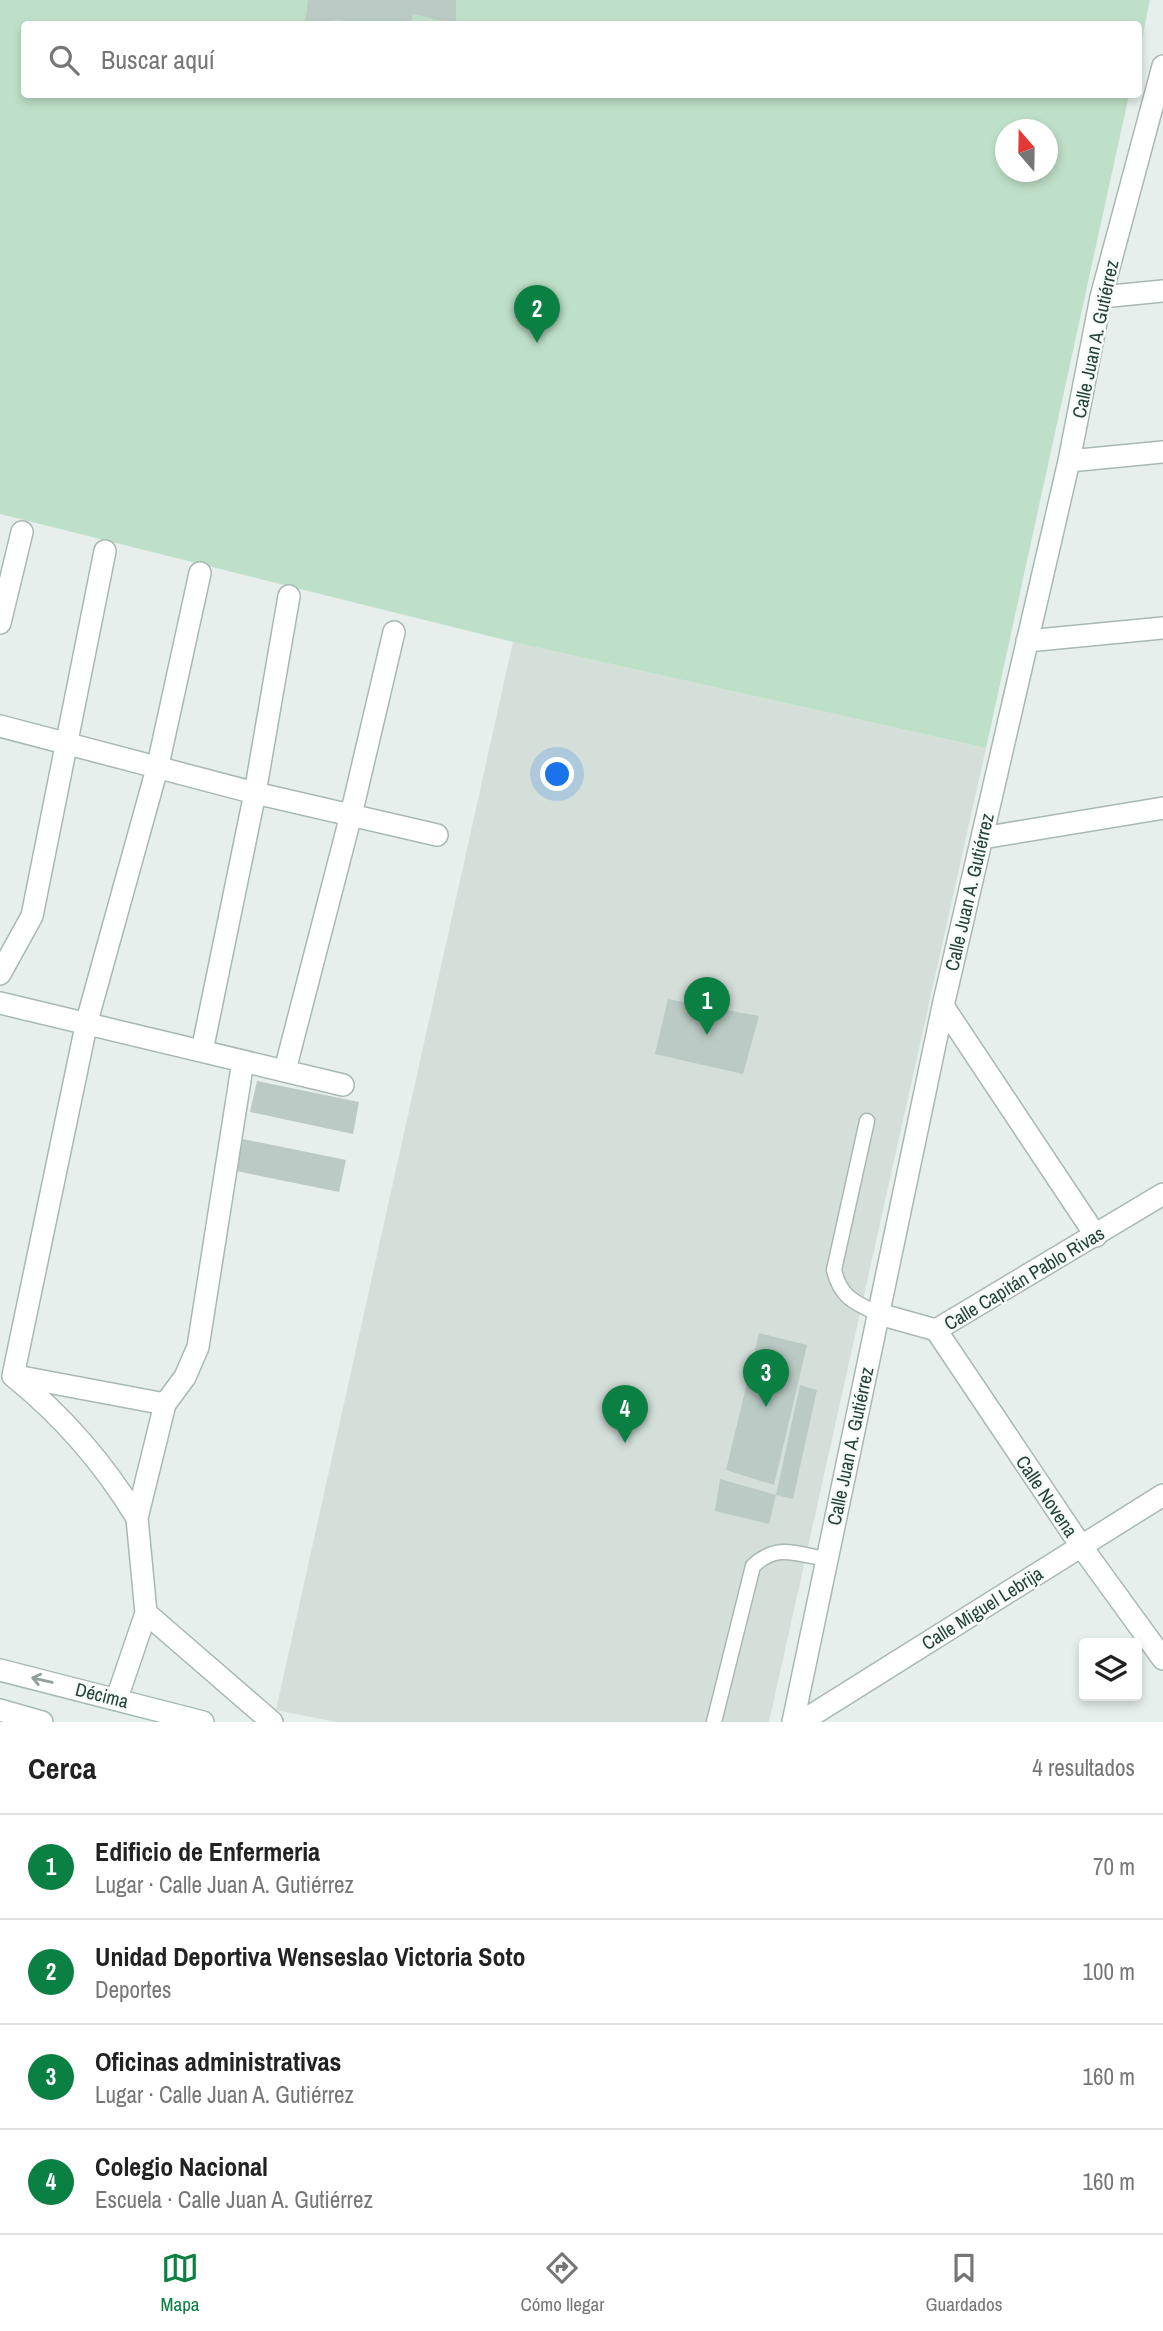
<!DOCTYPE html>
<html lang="es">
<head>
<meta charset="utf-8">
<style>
	:root { --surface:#fff; --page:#f6f6f6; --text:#222; --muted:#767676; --line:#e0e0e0; --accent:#0b8043 }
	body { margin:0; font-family:"Archivo Narrow",sans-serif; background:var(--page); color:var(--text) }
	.controls { position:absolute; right:21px; bottom:21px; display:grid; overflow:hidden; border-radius:7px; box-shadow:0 4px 10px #0003 }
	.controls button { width:63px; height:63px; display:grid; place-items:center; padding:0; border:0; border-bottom:2px solid var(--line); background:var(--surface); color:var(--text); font:35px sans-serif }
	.compass { position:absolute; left:995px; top:119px; width:63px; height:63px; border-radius:50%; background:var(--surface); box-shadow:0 4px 10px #0003; rotate:340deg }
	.you { position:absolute; left:558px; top:775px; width:24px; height:24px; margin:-18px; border:5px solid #fff; border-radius:50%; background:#1a73e8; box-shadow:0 0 0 10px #1a73e833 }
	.badge { display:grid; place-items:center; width:46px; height:46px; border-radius:50%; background:var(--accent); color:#fff; font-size:23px; font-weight:700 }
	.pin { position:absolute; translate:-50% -58px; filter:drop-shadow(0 2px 4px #0008) }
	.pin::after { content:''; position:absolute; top:37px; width:24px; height:21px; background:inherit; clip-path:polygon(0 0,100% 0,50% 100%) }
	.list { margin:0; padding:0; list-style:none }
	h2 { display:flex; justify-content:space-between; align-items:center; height:91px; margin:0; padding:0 28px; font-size:30px }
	h2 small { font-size:23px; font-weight:400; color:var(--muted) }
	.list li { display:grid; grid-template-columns:46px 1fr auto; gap:21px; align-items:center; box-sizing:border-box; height:105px; padding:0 28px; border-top:2px solid var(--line) }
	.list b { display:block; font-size:26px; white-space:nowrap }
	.list p { margin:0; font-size:23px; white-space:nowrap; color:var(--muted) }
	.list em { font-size:23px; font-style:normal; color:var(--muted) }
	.icon { flex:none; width:38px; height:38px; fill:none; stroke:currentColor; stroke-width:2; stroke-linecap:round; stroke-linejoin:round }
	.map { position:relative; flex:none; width:1163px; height:1722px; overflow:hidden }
	.search { position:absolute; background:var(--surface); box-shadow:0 4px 10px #0003; left:21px; right:21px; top:21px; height:77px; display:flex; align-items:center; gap:18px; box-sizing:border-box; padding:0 24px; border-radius:7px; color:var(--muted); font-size:26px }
	.sheet { height:511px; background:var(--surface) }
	nav { display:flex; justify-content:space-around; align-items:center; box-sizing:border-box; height:98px; border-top:2px solid var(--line); background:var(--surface); font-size:19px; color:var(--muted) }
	nav a { display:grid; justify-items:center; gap:4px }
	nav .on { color:var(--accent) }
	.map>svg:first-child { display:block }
	.built { fill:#d4dfda }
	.green { fill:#bfe0c8; fill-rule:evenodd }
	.building { fill:#bbcac4 }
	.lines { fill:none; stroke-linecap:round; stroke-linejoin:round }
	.lane-casing { stroke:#a8b8b2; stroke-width:17 }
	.street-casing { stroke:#a8b8b2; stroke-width:24 }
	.secondary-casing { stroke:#a4bbb3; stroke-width:24 }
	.lane { stroke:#fff; stroke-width:14 }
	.street { stroke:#fff; stroke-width:21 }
	.secondary { stroke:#fff; stroke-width:21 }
	.oneway { stroke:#92a09c }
	.labels { text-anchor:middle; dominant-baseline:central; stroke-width:5; stroke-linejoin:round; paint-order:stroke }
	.street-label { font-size:19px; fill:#24423a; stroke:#f7fbf9 }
</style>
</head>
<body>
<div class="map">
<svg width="1163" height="1722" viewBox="0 0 1163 1722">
	<rect width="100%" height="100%" fill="#e6efeb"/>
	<path class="built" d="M513,642L986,748L769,1722H336L276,1710Z"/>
	<path class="green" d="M0,0H1150L1139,53L1138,24H24V94L1129,95L986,748L513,642L0,514ZM1006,130H1048V172H1006Z"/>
	<path class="building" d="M308,0H456V24L413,14L411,24H366L337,20L305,24Z
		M668,999L759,1016L743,1074L655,1054Z
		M257,1081L359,1102L353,1134L250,1112Z
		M243,1139L346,1160L339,1192L236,1171Z
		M759,1333L807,1345L774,1485L726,1470Z
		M800,1385L817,1390L793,1499L776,1495Z
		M720,1479L776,1495L769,1524L715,1511Z"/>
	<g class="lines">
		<g class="lane-casing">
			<path id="lane" d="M867,1121L834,1270C840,1297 855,1303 879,1314
				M714,1722L753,1566C777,1543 796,1554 826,1559"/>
		</g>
		<g class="street-casing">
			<path id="street" d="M1101,297L1163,291
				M1069,461L1163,452
				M0,623L22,532
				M1027,641L1163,628
				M0,726L255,793L437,835
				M982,838L1163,808
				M0,974L32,916L105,551
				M0,1003L343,1085
				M943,1006L1096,1236
				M202,1051L255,793L289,596
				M285,1070L351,815L394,632
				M879,1314L936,1330L1163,1194
				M936,1330L1081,1546L1163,1659
				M16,1376L165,1404
				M137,1518C103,1462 64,1417 13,1376L87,1021L158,765L200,573
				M146,1613L272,1722
				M117,1698L146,1613L137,1518L165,1404L185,1377L198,1347L243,1061
				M793,1722L943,1006L1069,461L1101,297L1163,66
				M801,1722L1163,1495"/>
		</g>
		<g class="secondary-casing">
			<path id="secondary" d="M0,1670L203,1722
				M0,1710L42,1722"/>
		</g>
		<use href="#lane" class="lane"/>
		<use href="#street" class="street"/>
		<use href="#secondary" class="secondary"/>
	</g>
	<defs><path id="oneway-shaft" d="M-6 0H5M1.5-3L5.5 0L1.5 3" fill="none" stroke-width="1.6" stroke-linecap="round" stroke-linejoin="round" transform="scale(1.75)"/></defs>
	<use class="oneway" href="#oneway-shaft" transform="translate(42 1680) rotate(-167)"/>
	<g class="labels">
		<g class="street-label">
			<text transform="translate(1095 339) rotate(-78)">Calle Juan A. Gutiérrez</text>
			<text transform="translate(969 892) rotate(-77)">Calle Juan A. Gutiérrez</text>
			<text transform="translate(1024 1278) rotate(-31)">Calle Capitán Pablo Rivas</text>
			<text transform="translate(850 1446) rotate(-78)">Calle Juan A. Gutiérrez</text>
			<text transform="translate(1047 1496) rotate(56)">Calle Novena</text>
			<text transform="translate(982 1608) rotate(-32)">Calle Miguel Lebrija</text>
			<text transform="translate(102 1695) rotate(14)">Décima</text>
		</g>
	</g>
</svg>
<div class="controls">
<button><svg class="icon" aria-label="layers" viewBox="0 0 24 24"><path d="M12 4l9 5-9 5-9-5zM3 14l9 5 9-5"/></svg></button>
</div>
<svg class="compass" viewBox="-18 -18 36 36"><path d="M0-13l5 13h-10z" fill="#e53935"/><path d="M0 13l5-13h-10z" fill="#767676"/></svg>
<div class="you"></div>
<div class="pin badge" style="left:707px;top:1035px">1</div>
<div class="pin badge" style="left:537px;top:343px">2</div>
<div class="pin badge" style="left:766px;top:1407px">3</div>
<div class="pin badge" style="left:625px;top:1443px">4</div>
<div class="search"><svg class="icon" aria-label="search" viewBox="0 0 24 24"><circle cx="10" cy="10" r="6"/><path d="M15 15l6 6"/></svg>Buscar aquí</div>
</div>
<section class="sheet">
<h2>Cerca<small>4 resultados</small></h2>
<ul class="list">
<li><span class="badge">1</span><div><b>Edificio de Enfermeria</b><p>Lugar · Calle Juan A. Gutiérrez</p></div><em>70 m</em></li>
<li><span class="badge">2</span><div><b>Unidad Deportiva Wenseslao Victoria Soto</b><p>Deportes</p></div><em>100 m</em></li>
<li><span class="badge">3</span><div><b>Oficinas administrativas</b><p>Lugar · Calle Juan A. Gutiérrez</p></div><em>160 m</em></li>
<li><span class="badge">4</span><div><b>Colegio Nacional</b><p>Escuela · Calle Juan A. Gutiérrez</p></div><em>160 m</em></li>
</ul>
</section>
<nav>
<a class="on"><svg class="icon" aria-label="map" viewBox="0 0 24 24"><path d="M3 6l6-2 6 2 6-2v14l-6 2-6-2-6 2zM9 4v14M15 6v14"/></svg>Mapa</a>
<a><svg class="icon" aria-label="directions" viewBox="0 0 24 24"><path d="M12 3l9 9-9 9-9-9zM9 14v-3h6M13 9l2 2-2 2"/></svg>Cómo llegar</a>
<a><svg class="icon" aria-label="saved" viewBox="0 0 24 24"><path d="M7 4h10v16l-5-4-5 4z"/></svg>Guardados</a>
</nav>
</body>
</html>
